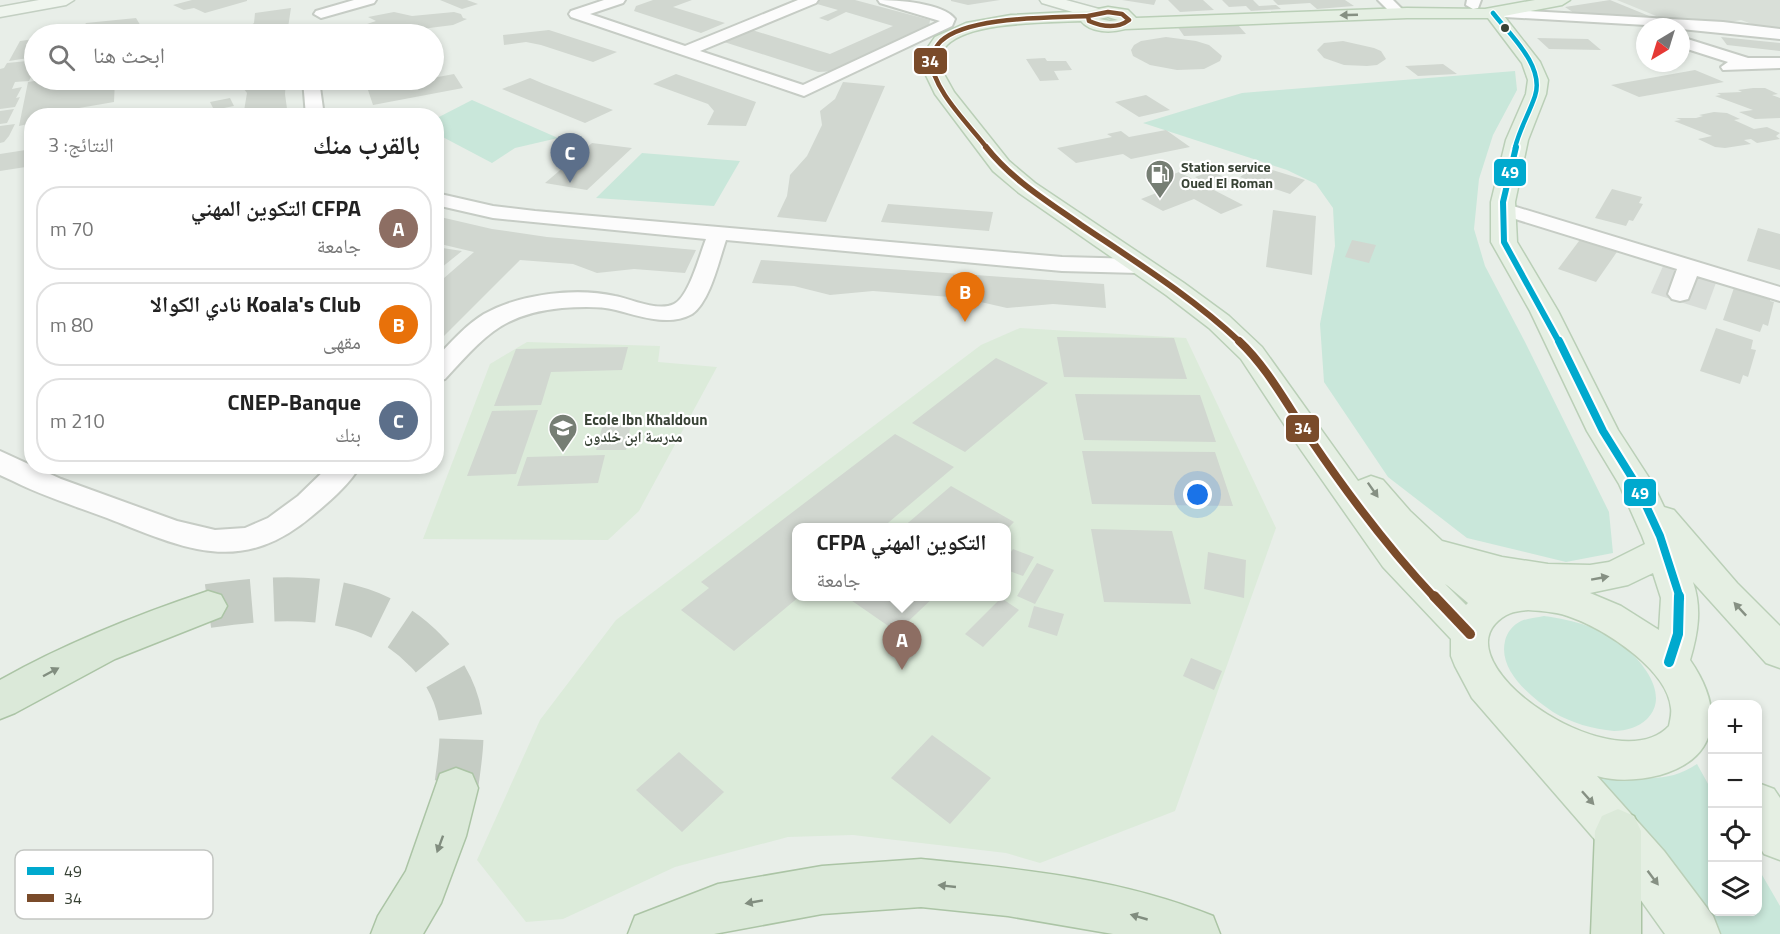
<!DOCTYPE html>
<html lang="ar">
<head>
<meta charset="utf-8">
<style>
	:root { --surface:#fff; --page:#f6f6f6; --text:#222; --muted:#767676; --line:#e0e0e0; --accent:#2563eb }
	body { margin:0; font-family:"Titillium Web","Noto Naskh Arabic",sans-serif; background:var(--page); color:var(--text); direction:rtl }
	.controls { position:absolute; right:18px; bottom:18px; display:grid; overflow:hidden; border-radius:12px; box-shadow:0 3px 9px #0003 }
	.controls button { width:54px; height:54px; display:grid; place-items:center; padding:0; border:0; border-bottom:2px solid var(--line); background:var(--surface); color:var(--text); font:30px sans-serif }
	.compass { position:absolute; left:1636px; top:18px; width:54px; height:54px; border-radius:50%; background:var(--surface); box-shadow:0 3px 9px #0003; rotate:218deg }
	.you { position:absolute; left:1198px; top:495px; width:21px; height:21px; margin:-15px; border:4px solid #fff; border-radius:50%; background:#1a73e8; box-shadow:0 0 0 9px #1a73e833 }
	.badge { display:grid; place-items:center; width:39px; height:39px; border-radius:50%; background:var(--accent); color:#fff; font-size:20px; font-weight:700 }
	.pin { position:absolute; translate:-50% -50px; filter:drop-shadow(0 2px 3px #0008) }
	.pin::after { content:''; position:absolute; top:32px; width:21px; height:18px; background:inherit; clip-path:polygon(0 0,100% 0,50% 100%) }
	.popup { position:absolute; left:792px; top:523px; width:219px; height:78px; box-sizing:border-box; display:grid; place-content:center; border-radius:12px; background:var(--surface); filter:drop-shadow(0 2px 4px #0005); font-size:20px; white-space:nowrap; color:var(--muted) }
	.popup b { font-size:22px; color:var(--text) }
	.popup::after { content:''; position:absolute; left:50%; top:100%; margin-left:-12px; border:12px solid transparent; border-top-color:var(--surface) }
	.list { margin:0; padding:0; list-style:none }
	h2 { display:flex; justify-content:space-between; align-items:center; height:78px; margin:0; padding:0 24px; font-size:26px }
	h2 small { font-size:20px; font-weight:400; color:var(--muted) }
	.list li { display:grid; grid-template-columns:39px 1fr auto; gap:18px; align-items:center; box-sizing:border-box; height:84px; margin:0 12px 12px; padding:0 12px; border:2px solid var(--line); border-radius:24px }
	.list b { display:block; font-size:22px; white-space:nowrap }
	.list p { margin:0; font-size:20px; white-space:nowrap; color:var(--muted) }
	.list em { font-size:20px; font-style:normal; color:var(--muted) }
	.icon { flex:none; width:33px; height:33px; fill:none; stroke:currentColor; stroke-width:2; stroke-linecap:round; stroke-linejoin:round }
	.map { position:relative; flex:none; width:1780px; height:934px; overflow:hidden; direction:ltr }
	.search { position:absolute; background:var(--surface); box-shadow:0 3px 9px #0003; left:24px; top:24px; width:420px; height:66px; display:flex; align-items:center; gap:15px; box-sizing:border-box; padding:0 21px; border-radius:33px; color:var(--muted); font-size:22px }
	.panel { position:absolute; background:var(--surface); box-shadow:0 3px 9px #0003; left:24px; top:108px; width:420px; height:366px; border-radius:24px; direction:rtl }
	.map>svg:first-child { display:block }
	.industrial { fill:#d9dfd8 }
	.education { fill:#dcebda; fill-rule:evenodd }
	.green { fill:#c9e7da }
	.parking { fill:#d8ddd8 }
	.building { fill:#d1d7d0 }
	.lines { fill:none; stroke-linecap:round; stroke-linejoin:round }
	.highway-tunnel { stroke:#c5ccc4; stroke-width:44; stroke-dasharray:44 22; stroke-linecap:butt }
	.street-casing { stroke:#c6ccc5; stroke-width:4 }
	.secondary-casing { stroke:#c3cfc2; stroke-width:3 }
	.primary-casing { stroke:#bacfb7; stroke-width:3 }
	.highway-casing { stroke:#abc4a5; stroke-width:3 }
	.street { fill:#fcfcfc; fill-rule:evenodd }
	.secondary { fill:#eff5ee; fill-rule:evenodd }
	.primary { fill:#e5efe3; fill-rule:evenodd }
	.highway { fill:#dbe9d9; fill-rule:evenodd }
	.bus-1-far3-casing { stroke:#fff; stroke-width:7 }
	.bus-1-far2-casing { stroke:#fff; stroke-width:10 }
	.bus-1-far1-casing { stroke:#fff; stroke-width:12 }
	.bus-1-casing { stroke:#fff; stroke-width:14 }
	.bus-2-far3-casing { stroke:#fff; stroke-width:7 }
	.bus-2-far2-casing { stroke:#fff; stroke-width:10 }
	.bus-2-far1-casing { stroke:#fff; stroke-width:12 }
	.bus-2-casing { stroke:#fff; stroke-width:14 }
	.bus-1-far3 { stroke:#00a9ce; stroke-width:4.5 }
	.bus-1-far2 { stroke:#00a9ce; stroke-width:6 }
	.bus-1-far1 { stroke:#00a9ce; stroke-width:8 }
	.bus-1 { stroke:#00a9ce; stroke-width:10 }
	.bus-2-far3 { stroke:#7a4b2a; stroke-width:4.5 }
	.bus-2-far2 { stroke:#7a4b2a; stroke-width:6 }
	.bus-2-far1 { stroke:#7a4b2a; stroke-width:8 }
	.bus-2 { stroke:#7a4b2a; stroke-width:10 }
	.oneway { fill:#869083 }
	.oneway2 { fill:#818d7f }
	.bus-dot { fill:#384235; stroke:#fff; stroke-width:2 }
	.labels { text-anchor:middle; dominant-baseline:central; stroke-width:4.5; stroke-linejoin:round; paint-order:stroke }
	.far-poi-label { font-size:14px; font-weight:bold; fill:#384235; stroke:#fff; text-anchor:start }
	.poi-label { font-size:15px; font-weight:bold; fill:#384235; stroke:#fff; text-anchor:start }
	.key { fill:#fff; stroke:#c3c6c2; stroke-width:1.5 }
	.key-label { font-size:16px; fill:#384235 }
	.line-badge { stroke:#fff; stroke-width:2 }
	.badge-label { font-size:16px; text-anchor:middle; font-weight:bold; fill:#fff }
</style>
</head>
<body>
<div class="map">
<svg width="1780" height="934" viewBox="0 0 1780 934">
	<rect width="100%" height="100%" fill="#e8eee8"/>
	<path class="industrial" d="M1617,0H1780V32L1765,29L1741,20L1724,23L1666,20Z"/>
	<path class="education" d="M1020,328L1186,338L1276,528L1175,811L1040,863L1006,853L853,835L788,837L675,867L563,919L526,922L477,860L540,720L616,620L981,345ZM797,528H1007V596H797Z
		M527,342L660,346L658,362L717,367L639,511L608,540L423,539L490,364Z"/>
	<path class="green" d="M1515,71L1517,90L1493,135L1479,179L1474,229L1485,266L1525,342L1609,512L1613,553L1566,562L1467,538L1388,477L1324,382L1320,324L1335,246L1333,208L1316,184L1287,170L1143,123L1242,93Z
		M472,100L558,138L515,148L492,163L437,134V118Z
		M642,153L740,161L714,206L596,198Z
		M1544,616C1574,620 1604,628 1627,649C1646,666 1669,697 1647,719C1639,727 1626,731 1614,731C1593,729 1571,723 1553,712C1531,697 1498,671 1505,641C1507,632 1513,625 1521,621C1528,618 1537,618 1544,616Z
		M1697,764L1712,791V912H1758V868L1780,906V934H1716L1591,767C1627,777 1663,787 1697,764Z"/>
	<path class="parking" d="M1664,264L1717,280L1706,310L1651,293Z"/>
	<path class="building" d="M192,0H247V1L205,13L194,8L184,10L173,5Z
		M440,0H467L478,4L462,9Z
		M653,0H692L673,7L725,23L701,33L634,11L636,6Z
		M816,0H855L930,20L929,27L837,71L818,72L721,41L749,29L830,54L893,26L846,12L828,21L819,18L838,10L810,2Z
		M1000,0L968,5L951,1V0Z
		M1122,0H1156L1154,5Z
		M1168,0H1203L1214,10L1180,12Z
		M1222,0H1253L1259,6L1276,5L1281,9L1251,11L1246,6L1229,7Z
		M1273,0H1345L1354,6L1317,9L1310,3L1278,5Z
		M1610,0L1659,20L1577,15L1565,7Z
		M291,8L287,34H245L242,32L254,23L255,13Z
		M394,12L412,16L454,12L461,14L463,18L467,19L453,25L398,32L367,24L376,21L368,17Z
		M136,18L142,28L137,32L66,34L80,31L86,23Z
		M1238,25L1246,34L1184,36L1177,26Z
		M549,30L617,52L593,62L541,45L526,42L504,45L503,35Z
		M1166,37L1196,41L1209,45L1222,56L1220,61L1204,69L1177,70L1150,65L1133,56L1131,50L1134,45L1141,41Z
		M1721,37L1780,43V51L1727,45Z
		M1537,38L1588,39L1601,50L1549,49Z
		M34,39V70L29,81L15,82L12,89L22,87L16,98L20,97L15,107L0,109V69L4,68L7,63L27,61L28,58L9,61L20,41Z
		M1343,41L1374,48L1381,51L1386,59L1377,65L1367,66L1344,65L1324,58L1317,50L1324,43Z
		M1045,58L1047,61H1066L1072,70L1054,71L1059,80L1040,81L1026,59Z
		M1443,64L1457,74L1418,76L1405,66Z
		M1695,70L1724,82L1639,97L1611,85Z
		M454,74L463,88L373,105L368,90Z
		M676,74L756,102L746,126L707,125L714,111L708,104L653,84Z
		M530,78L544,84L613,110L585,123L502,89Z
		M41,80H58L57,90L68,88L69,83L88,80H115L114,102L50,113L49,116H32V123L19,126L28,82Z
		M245,80H286L285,94L288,116H224L244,111L247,93L241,85Z
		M843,82L885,86L826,222L777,217L787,196L790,175L807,156L822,125L820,111L835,99Z
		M1753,88H1765L1778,94L1772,95L1780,98V118L1755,119L1739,112L1753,110L1715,96L1721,95L1717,93L1742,92L1738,90Z
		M1146,95L1170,110L1139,117L1115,102Z
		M230,98L234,106L214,110L210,102Z
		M14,109L7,123L0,124V111Z
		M196,109L192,115L168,116L171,111Z
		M1714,112L1727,113L1740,119L1734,120L1754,129L1767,127L1780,133L1776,136L1780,139L1757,143L1751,139L1744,140L1751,144L1725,148L1715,147L1698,139L1712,136L1674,121L1681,120L1676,118H1696L1703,116L1699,115Z
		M15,124L9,136L4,142L0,143V126Z
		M1166,130L1190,147L1131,159L1123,154L1076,163L1057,148L1112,137L1107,134L1121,131L1129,137Z
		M592,143L632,148L587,190L545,183Z
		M32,149V166L0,171V154Z
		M1256,165L1305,180L1290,194L1240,177Z
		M1212,171L1232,181L1214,188L1195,177Z
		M1179,172L1243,205L1221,214L1194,199L1163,211L1141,199L1169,188L1156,181Z
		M1612,189L1642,197L1639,203L1643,204L1633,221L1629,220L1626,226L1595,218Z
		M888,204L993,212L989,231L881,222Z
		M1273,210L1316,216L1312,275L1266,267Z
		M436,216L492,229L547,237L696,250L685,273L634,269L597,273L573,264L520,260L436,344V285L474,252L436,243Z
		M1758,228L1780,234V270L1747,261Z
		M1582,237L1619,249L1596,282L1558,269Z
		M1352,240L1376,245L1369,263L1345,257Z
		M436,247L462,251L436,272Z
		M761,260L1104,284L1106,308L1053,304L1007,308L963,298L873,291L830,295L794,286L752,283Z
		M1736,282L1772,293L1770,301L1774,302L1768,326L1763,324L1760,332L1723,320Z
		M1716,328L1753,340L1751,349L1756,350L1748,377L1743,375L1740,384L1700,371Z
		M1057,337L1174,338L1187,379L1064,377Z
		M628,347L622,370L551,372L541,405L494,406L516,349Z
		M996,358L1048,383L965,452L912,423Z
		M1075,394L1200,395L1216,442L1084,440Z
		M538,410L516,474L467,476L492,411Z
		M631,423L626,450H596L603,424Z
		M895,434L954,467L882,528H797V596H800L734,651L681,610L709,588L701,582Z
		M1082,451L1215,452L1233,506L1092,504Z
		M605,455L598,483L517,486L527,457Z
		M951,486L1014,522L1008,528H902Z
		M1091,529L1172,531L1191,604L1104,602Z
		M1013,549L1034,557L1023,576L1007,570V558Z
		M1208,552L1246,560L1244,598L1204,589Z
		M1037,563L1054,570L1035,604L1017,596Z
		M845,596H935L897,632Z
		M1001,598L1019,610L983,647L965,634Z
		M1034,606L1064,614L1057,636L1028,627Z
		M1191,658L1222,671L1214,690L1183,676Z
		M932,735L991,778L950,824L891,778Z
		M679,752L724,792L682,832L636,790Z"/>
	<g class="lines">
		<path class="highway-tunnel" d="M208,606C285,595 368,590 426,651C443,668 456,692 460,715C464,739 459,764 456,788"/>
		<g class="street-casing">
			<path id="street" d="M354,0H376L374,3L321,18L314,14L316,11Z
				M604,0H625L623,3L590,14L685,46L798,0H818L816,3L700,51L803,85L940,21L880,3L878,0C897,0 943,3 955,19L952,26L804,96L571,17L569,14L571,11Z
				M1378,0H1393L1406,13L1399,17L1394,16Z
				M1467,0H1481L1478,8L1473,9L1466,5Z
				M1493,9L1723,22L1780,29V39L1681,29V27L1488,16L1486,13Z
				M1681,37L1748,58H1780V68L1723,70L1721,67L1728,62L1681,47Z
				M303,80H319L324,116H306Z
				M436,193L493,206L535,211L1062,257L1139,259L1147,261L1150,266L1147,271L1139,273L1062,271L726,240C719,260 710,302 692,314C669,327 639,316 616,310C599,306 580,307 562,308C501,314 484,337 445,379L436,381V358C451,342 466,325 484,314C519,294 576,287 615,296C631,299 658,312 674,304C689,297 700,254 706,239L493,218L436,205Z
				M1503,203L1780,287V301L1697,276L1688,299L1680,301L1672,299L1668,294L1677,269L1496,213L1493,209L1496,205Z
				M0,451L61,479L177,521L215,530L245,528L268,518L298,496L329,466H360C349,485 329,502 312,516C240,577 184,548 107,518C75,506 43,496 13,481L0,475Z"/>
		</g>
		<g class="secondary-casing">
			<path id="secondary" d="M39,0H74L66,5L0,17V7Z
				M1040,0H1066L1099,9L1101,13L1099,17L1093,18L1042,3Z"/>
		</g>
		<g class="primary-casing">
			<path id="primary" d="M1535,0H1570L1562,5L1504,16L1540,62L1548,80L1546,94L1528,140L1515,202L1517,242L1558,311L1618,430L1653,484L1664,507L1674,510L1737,583L1780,626V668L1766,663L1693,582C1702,608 1698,633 1690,660C1722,706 1723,757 1660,775C1639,780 1618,782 1597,776L1664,851L1713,916L1720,934H1665L1610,857L1472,698L1455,666L1451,656V639L1383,567L1301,450L1241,359L1209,328L1166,295L1019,193L993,171L935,94L922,67L921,57L935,37L966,23L1011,15L1088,11L1108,7L1128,10L1136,18L1407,8L1485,9ZM1108,17L1118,20L1110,21L1099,19ZM1407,18H1488L1522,63L1528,80L1526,94L1506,140L1491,202V242L1530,311L1587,431L1619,484L1642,536L1645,544L1609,562L1590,565L1548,564L1502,557L1442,541L1410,511L1383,480L1371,476L1358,481L1262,347L1229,316L1184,283L1035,183L1009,161L954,92L940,67L939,57C942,53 944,48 947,45C972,21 1047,23 1081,21C1091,33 1111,33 1125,29ZM1653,573L1661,598L1659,630L1621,606L1590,593L1628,585ZM1445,584L1448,586L1468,603L1466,605ZM1528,610C1543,611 1559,612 1573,618C1606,630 1668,670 1671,708C1672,714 1670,721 1669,726C1618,781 1452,673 1495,624C1505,613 1514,611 1528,610Z
				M1758,783L1774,789L1780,798V860L1764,854L1758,844Z"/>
		</g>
		<g class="highway-casing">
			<path id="highway" d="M208,591L221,595L227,606L221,617L115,659L15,713L0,719V680C66,643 136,615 208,591Z
				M456,768L472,774L478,788L466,836L441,903L423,934H371L378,916L406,871L440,774Z
				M1618,809L1634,816L1641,831V934H1591L1595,831L1602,816Z
				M921,859C1020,869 1120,878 1213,916L1220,934H1113L1008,916L921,907L822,914L714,934H628L635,916L718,884L822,866Z"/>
		</g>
		<use href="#street" class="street"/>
		<use href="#secondary" class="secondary"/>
		<use href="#primary" class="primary"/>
		<use href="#highway" class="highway"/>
		<g class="bus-1-far3-casing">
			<path id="bus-1-far3" d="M1493,13C1510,35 1545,66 1535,96C1529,114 1519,130 1515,148"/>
		</g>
		<g class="bus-1-far2-casing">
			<path id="bus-1-far2" d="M1516,147L1503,202L1504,242L1559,342"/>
		</g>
		<g class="bus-1-far1-casing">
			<path id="bus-1-far1" d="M1559,341L1603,431L1636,484L1660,536L1680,598"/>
		</g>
		<g class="bus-1-casing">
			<path id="bus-1" d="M1669,662L1678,634L1679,596"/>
		</g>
		<g class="bus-2-far3-casing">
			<path id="bus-2-far3" d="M1108,12L1122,14L1129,20C1117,29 1103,27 1089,21L1088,16Z
				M987,148C967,122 933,91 930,57C933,52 937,45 941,41C968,16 1051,18 1088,16"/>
		</g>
		<g class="bus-2-far2-casing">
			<path id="bus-2-far2" d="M986,147C1012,180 1047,201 1081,225C1136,262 1192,297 1240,342"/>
		</g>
		<g class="bus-2-far1-casing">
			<path id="bus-2-far1" d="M1239,341C1268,368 1288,407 1311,440C1349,496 1389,549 1435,598"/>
		</g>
		<g class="bus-2-casing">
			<path id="bus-2" d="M1434,596L1470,634"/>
		</g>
		<use href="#bus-1-far3" class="bus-1-far3"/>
		<use href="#bus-1-far2" class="bus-1-far2"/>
		<use href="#bus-1-far1" class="bus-1-far1"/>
		<use href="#bus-1" class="bus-1"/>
		<use href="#bus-2-far3" class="bus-2-far3"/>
		<use href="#bus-2-far2" class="bus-2-far2"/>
		<use href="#bus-2-far1" class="bus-2-far1"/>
		<use href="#bus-2" class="bus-2"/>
	</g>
	<defs><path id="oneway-solid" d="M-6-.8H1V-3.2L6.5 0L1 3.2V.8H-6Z" transform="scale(1.5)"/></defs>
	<g class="oneway">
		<use href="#oneway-solid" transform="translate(1349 15) rotate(178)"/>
		<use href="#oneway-solid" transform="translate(1373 490) rotate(55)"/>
		<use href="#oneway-solid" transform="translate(1600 578) rotate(-10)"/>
		<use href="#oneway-solid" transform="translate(1740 609) rotate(-133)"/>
		<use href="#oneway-solid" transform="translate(1588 798) rotate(48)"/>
		<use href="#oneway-solid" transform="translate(1653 878) rotate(53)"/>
	</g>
	<g class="oneway2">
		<use href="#oneway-solid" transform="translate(51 672) rotate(-28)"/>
		<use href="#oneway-solid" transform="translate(440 844) rotate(110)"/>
		<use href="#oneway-solid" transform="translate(947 886) rotate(-174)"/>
		<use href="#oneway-solid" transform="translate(754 902) rotate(170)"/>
		<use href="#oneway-solid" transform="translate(1139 917) rotate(-164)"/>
	</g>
	<defs>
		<g id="fuel-pin" transform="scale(1.5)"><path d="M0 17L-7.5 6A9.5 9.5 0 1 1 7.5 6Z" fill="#767e74" stroke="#fff"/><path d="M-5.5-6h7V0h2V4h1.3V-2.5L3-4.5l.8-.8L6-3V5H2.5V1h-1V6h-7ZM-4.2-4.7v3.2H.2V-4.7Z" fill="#fff"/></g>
		<g id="school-pin" transform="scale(1.5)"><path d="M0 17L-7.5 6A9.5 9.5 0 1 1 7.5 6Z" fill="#767e74" stroke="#fff"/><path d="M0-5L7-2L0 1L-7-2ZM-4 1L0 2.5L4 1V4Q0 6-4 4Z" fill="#fff"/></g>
	</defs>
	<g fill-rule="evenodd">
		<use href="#fuel-pin" x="1160" y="174"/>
		<use href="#school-pin" x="563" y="428"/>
	</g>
	<circle class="bus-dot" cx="1505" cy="28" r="5"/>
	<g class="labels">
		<g class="far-poi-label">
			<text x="1181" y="166">Station service<tspan x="1181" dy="16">Oued El Roman</tspan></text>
		</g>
		<g class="poi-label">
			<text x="584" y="419">Ecole Ibn Khaldoun<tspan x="584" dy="17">مدرسة ابن خلدون</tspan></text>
		</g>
	</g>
	<rect x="15" y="850" width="198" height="69" rx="9" class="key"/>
	<rect x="27" y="867" width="27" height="8" fill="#00a9ce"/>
	<rect x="27" y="894" width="27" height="8" fill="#7a4b2a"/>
	<g class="key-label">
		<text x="64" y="877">49</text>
		<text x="64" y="904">34</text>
	</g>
	<g class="line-badge">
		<rect x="913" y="47" width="35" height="28" rx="6" fill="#7a4b2a"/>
		<rect x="1493" y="158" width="34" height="29" rx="6" fill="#00a9ce"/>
		<rect x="1285" y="414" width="35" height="29" rx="6" fill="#7a4b2a"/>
		<rect x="1623" y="478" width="34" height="29" rx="6" fill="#00a9ce"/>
	</g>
	<g class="badge-label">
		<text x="930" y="67">34</text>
		<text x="1510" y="178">49</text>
		<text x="1303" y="434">34</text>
		<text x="1640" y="499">49</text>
	</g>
</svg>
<div class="controls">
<button>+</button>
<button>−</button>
<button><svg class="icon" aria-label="locate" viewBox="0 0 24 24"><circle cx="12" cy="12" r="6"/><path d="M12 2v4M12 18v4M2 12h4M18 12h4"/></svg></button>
<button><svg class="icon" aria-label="layers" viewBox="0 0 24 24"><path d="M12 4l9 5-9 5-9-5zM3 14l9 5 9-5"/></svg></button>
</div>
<svg class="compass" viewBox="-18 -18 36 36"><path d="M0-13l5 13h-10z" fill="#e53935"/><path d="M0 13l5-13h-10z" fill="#767676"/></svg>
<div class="you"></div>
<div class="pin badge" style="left:902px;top:670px;background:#8d6e63">A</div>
<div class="popup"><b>CFPA التكوين المهني</b>جامعة</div>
<div class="pin badge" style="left:965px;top:322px;background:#e8710a">B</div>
<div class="pin badge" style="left:570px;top:183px;background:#5c6f8a">C</div>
<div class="search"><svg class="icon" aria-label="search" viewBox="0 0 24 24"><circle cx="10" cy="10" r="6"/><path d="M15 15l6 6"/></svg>ابحث هنا</div>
<section class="panel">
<h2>بالقرب منك<small>النتائج: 3</small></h2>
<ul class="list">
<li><span class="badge" style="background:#8d6e63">A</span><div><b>CFPA التكوين المهني</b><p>جامعة</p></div><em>70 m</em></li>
<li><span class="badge" style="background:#e8710a">B</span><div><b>Koala's Club نادي الكوالا</b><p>مقهى</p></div><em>80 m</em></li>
<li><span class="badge" style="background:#5c6f8a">C</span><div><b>CNEP-Banque</b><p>بنك</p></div><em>210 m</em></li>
</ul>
</section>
</div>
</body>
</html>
